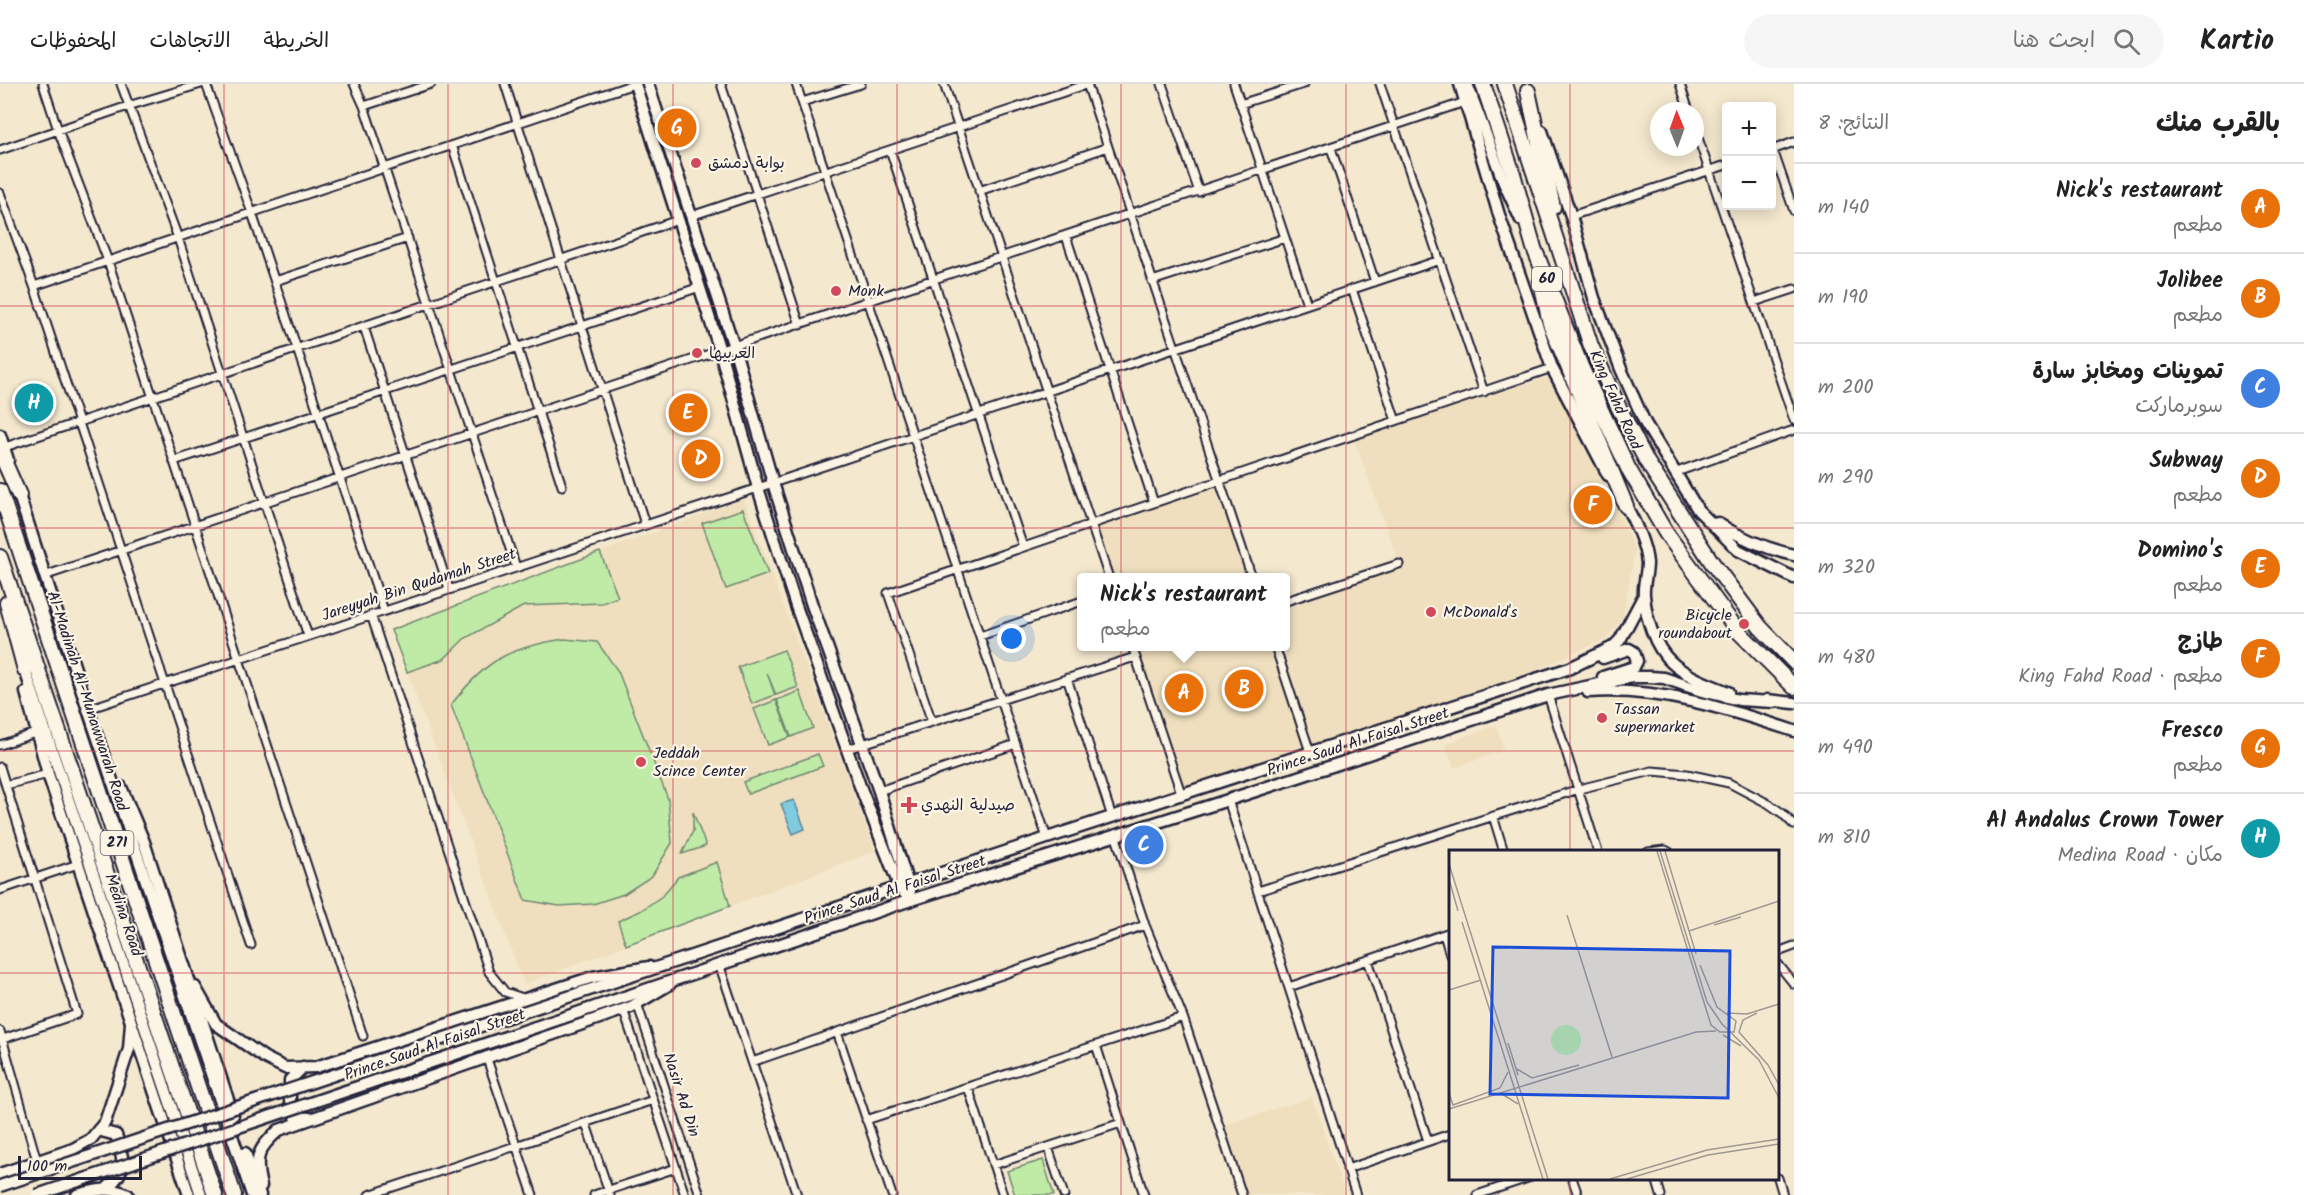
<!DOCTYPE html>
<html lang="ar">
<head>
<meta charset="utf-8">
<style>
	:root { --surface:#fff; --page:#f6f6f6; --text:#222; --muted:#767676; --line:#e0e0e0; --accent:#ea580c }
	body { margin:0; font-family:Kalam,"Playpen Sans Arabic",sans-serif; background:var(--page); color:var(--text); direction:rtl }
	.controls { position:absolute; right:18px; top:18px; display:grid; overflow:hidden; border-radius:6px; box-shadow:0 3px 15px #0003 }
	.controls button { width:54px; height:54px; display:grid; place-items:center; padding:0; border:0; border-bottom:2px solid var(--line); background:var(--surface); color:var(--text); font:30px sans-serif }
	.compass { position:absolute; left:1650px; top:18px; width:54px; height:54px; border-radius:50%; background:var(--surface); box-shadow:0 3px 15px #0003; rotate:359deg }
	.scale { position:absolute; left:18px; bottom:15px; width:124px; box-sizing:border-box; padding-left:6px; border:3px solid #22223b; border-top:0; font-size:16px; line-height:21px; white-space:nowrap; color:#22223b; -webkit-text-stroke:4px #fcf5e5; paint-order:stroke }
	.you { position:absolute; left:1012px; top:555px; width:21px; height:21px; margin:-15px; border:4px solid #fff; border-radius:50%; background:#1a73e8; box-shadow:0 0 0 9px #1a73e833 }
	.badge { display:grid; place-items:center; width:39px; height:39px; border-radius:50%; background:var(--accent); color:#fff; font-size:20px; font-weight:700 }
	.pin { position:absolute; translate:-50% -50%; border:3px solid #fff; box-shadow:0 2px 6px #0006 }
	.popup { position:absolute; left:1077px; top:489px; width:213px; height:78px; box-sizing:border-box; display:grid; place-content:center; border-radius:6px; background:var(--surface); filter:drop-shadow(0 2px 4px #0005); font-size:20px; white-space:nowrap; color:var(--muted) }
	.popup b { font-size:22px; color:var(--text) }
	.popup::after { content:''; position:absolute; left:50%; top:100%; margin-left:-12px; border:12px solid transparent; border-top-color:var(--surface) }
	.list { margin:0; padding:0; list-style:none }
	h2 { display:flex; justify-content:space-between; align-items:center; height:78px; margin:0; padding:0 24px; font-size:26px }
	h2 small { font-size:20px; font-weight:400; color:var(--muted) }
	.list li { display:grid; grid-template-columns:39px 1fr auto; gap:18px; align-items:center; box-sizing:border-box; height:90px; padding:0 24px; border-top:2px solid var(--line) }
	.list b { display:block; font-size:22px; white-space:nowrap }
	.list p { margin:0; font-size:20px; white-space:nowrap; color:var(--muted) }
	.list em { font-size:20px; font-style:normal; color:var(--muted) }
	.icon { flex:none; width:33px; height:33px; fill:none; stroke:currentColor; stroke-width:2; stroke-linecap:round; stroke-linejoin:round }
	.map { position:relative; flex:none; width:1794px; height:1111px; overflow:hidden; direction:ltr }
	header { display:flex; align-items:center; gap:36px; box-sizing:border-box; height:84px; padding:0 30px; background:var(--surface); border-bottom:2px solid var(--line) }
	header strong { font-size:28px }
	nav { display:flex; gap:33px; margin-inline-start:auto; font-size:21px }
	.search { width:420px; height:54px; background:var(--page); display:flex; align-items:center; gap:15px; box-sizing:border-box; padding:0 21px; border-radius:33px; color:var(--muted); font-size:22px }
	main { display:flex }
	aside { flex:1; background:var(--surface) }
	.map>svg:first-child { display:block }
	.built { fill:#efdfbe }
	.green { fill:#bfeba7; stroke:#708671; stroke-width:1.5 }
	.water { fill:#80cbe0; stroke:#5a879e; stroke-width:1.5 }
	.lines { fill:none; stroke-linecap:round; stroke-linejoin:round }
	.street-casing { stroke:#22223b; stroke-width:11 }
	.secondary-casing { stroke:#22223b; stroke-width:15 }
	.primary-casing { stroke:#22223b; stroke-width:15 }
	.highway-casing { stroke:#22223b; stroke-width:18 }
	.street { stroke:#fcf5e5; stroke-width:7 }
	.secondary { stroke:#fcf5e5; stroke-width:10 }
	.primary { stroke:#fcf5e5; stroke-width:10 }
	.highway { stroke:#fcf5e5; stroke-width:14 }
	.primary-bridge-casing { stroke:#22223b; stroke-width:15; stroke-linecap:butt }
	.primary-bridge { stroke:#fcf5e5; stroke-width:10 }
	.grid { fill:none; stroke:#d1495b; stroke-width:1.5; stroke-opacity:0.55 }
	.poi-dot { fill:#d1495b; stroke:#fcf5e5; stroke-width:2 }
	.labels { text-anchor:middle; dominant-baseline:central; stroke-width:4.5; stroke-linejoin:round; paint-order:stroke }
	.shield { fill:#fcf5e5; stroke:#63616e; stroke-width:1.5 }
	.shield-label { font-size:15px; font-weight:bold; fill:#22223b }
	.poi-label { font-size:16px; fill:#22223b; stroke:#fcf5e5; text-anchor:start }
	.street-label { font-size:16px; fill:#22223b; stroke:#fcf5e5 }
	.inset-road { fill:none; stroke:#a09993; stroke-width:1.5 }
	.view { fill:#1d4ed8; fill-opacity:0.15; stroke:#1d4ed8; stroke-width:3 }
	.inset-edge { fill:none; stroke:#22223b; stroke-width:3 }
</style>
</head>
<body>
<header>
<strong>Kartio</strong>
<div class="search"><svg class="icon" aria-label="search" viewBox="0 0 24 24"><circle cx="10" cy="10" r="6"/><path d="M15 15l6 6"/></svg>ابحث هنا</div>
<nav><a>الخريطة</a><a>الاتجاهات</a><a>المحفوظات</a></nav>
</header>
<main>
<aside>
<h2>بالقرب منك<small>النتائج: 8</small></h2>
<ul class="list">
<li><span class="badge" style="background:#e8710a">A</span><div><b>Nick's restaurant</b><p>مطعم</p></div><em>140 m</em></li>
<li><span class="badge" style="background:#e8710a">B</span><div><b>Jolibee</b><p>مطعم</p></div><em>190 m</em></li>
<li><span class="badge" style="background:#3f7fe0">C</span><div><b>تموينات ومخابز سارة</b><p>سوبرماركت</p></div><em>200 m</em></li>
<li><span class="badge" style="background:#e8710a">D</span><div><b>Subway</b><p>مطعم</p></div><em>290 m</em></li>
<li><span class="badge" style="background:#e8710a">E</span><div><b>Domino's</b><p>مطعم</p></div><em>320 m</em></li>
<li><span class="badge" style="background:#e8710a">F</span><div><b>طازج</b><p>مطعم · King Fahd Road</p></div><em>480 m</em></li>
<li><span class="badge" style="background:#e8710a">G</span><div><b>Fresco</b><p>مطعم</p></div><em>490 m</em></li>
<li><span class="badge" style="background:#0f9aa8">H</span><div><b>Al Andalus Crown Tower</b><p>مكان · Medina Road</p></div><em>810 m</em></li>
</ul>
</aside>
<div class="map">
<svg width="1794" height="1111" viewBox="0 0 1794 1111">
	<rect width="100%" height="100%" fill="#f4e8ce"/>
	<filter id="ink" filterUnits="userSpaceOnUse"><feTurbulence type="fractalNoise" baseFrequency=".0167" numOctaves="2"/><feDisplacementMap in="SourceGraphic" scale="12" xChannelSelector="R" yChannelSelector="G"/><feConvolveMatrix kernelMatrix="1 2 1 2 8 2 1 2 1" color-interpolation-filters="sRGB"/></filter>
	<g filter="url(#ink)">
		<path class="built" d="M1550,293L1612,414L1635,466L1623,534L1606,555L1510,597L1309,662L1310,668L1182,712L1132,563L1286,562V517L1399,479L1353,352Z
			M1220,397L1252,493H1109L1091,440Z
			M744,415L875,767L524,900L391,546Z
			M1496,641L1504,666L1454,684L1445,660Z
			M1312,1013L1345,1111H1247L1224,1041Z"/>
		<path class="green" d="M743,425L768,490L726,505L702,439Z
			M600,468L618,513L602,519L524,522L464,555L444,575L407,588L391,546Z
			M564,555L597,558L618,587L668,715L672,759L652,792L624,810L593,820L559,822L525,816L451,621C486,576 507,564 564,555Z
			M784,566L798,603L776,611L767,589L775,611L752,620L738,583Z
			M800,607L813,644L791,653L777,616Z
			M776,616L790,653L768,661L754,625Z
			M818,670L823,682L748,710L743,698Z
			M693,728L706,762L682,770L693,747Z
			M717,778L730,822L626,861L618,837L640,827L662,812L678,793Z
			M1043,1076L1054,1111H1015L1007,1087Z"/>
		<path class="water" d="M794,716L805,745L793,750L781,720Z"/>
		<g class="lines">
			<g class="street-casing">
				<path id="street" d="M43,0L58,46L108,177L363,952
					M121,0L178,154L308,552
					M206,0L252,129L384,527
					M354,0L364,22L516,483
					M505,0L645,440
					M721,0L800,241
					M796,0L1047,754
					M944,0L1109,494
					M1087,0L1252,494
					M1162,0L1199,108
					M1234,0L1307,220
					M1380,0L1484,308
					M1680,0L1689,27
					M802,18L861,0
					M1240,20L1304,0
					M364,22L431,0
					M1695,45L1794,336
					M452,61L562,402
					M1331,64L1375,198
					M0,66L128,22L201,0
					M890,66L1023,463
					M1772,66L1794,58
					M1773,66L1794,127
					M979,107L1108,63
					M0,109L34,202L251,861
					M691,132L1088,0
					M1571,132L1726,81
					M1066,152L1154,419
					M275,197L408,154
					M1152,197L1285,154
					M34,202L634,0
					M1352,205L1396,337
					M1754,218L1794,205
					M364,243L449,505
					M5,363L678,136
					M174,377L700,203
					M1674,389L1794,346
					M44,492L1465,18
					M1286,517L1399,480
					M371,531L489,888L505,908L526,915
					M980,552L1082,517
					M1132,562L1182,712
					M1275,562L1310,668
					M1067,594L1112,733
					M1548,611L1598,768
					M88,625L773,399L1440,176
					M932,638L888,509L1552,284
					M0,661L35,649
					M847,665L1135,573
					M0,683L77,930L0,956
					M6,701L48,690
					M879,707L1016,660
					M1228,716L1356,1111
					M1493,732L1504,768
					M1115,750L1145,841L1183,933L1242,1111
					M1648,768L1665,766L1669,768
					M0,806L78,780
					M1258,807L1579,705L1652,687L1687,690L1729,699L1769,720L1782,729L1794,741
					M1444,850L1450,871
					M1778,868L1794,862
					M1368,876L1428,1057
					M719,880L797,1111
					M1778,880L1794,900
					M1289,903L1450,848
					M637,919L700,1111
					M623,925L685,1111
					M0,947L37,1077
					M837,948L892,1111
					M1096,961L1144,1111
					M486,972L533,1111
					M752,978L1145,841
					M968,1003L1003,1111
					M866,1036L1183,933
					M586,1040L610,1111
					M1048,1063L1064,1111
					M993,1081L1121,1039
					M1347,1085L1450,1050
					M1572,1094L1578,1111
					M1656,1094L1661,1111
					M1778,1094L1783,1111
					M369,1111L653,1016
					M594,1111L676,1084
					M1477,1111L1528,1094"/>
			</g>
			<g class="secondary-casing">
				<path id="secondary" d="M635,0L720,267L758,404L796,522L860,702L900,804L911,816
					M648,0L734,263L773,399L812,521L879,707L910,807
					M195,903L216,940L265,974L285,984L316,983L593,893L649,883
					M303,983L290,996V1016L296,1033L309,1034
					M98,1046L116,1051C124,1076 128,1087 106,1105
					M0,1090L73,1065L91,1055L105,1038L129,965L131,939
					M261,1102C254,1074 257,1065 279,1046L631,923L670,900
					M77,1111C95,1106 111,1102 128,1111"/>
			</g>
			<g class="primary-casing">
				<path id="primary" d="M1460,0L1499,131L1552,284L1608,391
					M1467,0L1504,99L1521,136
					M1542,47L1571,132L1594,214L1621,285L1645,339L1698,426L1738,466L1794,494
					M0,351L8,376
					M17,405L88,625L252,1111
					M1622,415C1633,434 1645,457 1647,479C1647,490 1643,501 1644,511C1646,534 1654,562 1671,578C1687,593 1709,600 1728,608
					M1717,439C1741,454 1767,465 1794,471
					M23,580L201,1111
					M1603,593L1634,583L1637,577L1634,568L1629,565L1603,574
					M26,608L48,690L189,1111
					M1588,608C1658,603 1728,625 1794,647
					M1767,616L1794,619
					M121,703L144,758L233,1031
					M577,910L1047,754L1570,584L1613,563L1620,556L1644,511
					M583,927L911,816L1228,716L1548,611L1632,593H1650L1664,594L1702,607L1739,616L1773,618
					M245,1069L260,1111"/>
			</g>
			<g class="highway-casing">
				<path id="highway" d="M1483,0L1513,90L1534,164L1582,285L1628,384L1666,449L1738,547L1794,603
					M1505,0L1591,262L1619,324L1647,378L1713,480L1760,543L1794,578
					M1528,7L1553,123
					M1541,198L1550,239L1626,422
					M0,368L19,411
					M0,407L234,1111
					M0,473L215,1111
					M7,519L25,586"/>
			</g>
			<use href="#street" class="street"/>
			<use href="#secondary" class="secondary"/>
			<use href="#primary" class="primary"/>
			<use href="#highway" class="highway"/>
			<g class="primary-bridge-casing">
				<path id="primary-bridge" d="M0,1102L577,910
					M37,1111L583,927"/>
			</g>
			<use href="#primary-bridge" class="primary-bridge"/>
		</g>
	</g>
	<path class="grid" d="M224,0V1111M448,0V1111M673,0V1111M897,0V1111M1121,0V1111M1346,0V1111M1570,0V768M0,222H1794M0,444H1794M0,667H1794M0,889H1450M1778,889H1794M1570,1094V1111"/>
	<g class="poi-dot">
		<circle cx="696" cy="79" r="6"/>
		<circle cx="836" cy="207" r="6"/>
		<circle cx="697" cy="269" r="6"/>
		<circle cx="1431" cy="528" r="6"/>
		<circle cx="1744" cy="540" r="6"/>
		<circle cx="1602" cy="634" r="6"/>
		<circle cx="641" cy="678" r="6"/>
		<path d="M906 712h6v6h6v6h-6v6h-6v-6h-6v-6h6z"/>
	</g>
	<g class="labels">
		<g class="shield">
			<rect x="1532" y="183" width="30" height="24" rx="4.5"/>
			<rect x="100.5" y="747" width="33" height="24" rx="4.5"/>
		</g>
		<g class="shield-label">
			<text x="1547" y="195">60</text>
			<text x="117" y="759">271</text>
		</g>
		<g class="poi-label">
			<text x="708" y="79">بوابة دمشق</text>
			<text x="848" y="207">Monk</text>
			<text x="709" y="269">العربيها</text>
			<text x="1443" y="528">McDonald's</text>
			<text x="1732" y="531" text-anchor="end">Bicycle<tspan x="1732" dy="18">roundabout</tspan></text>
			<text x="1614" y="625">Tassan<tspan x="1614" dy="18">supermarket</tspan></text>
			<text x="653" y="669">Jeddah<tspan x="653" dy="18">Scince Center</tspan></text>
			<text x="921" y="721">صيدلية النهدي</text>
		</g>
		<g class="street-label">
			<text transform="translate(1615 316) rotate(66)">King Fahd Road</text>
			<text transform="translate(419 501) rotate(-18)">Jareyyah Bin Qudamah Street</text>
			<text transform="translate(87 617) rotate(72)">Al-Madinah Al-Munawwarah Road</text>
			<text transform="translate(1358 658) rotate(-18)">Prince Saud Al Faisal Street</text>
			<text transform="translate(895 806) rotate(-18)">Prince Saud Al Faisal Street</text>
			<text transform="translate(123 831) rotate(71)">Medina Road</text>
			<text transform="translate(435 961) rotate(-19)">Prince Saud Al Faisal Street</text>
			<text transform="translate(681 1011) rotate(72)">Nasir Ad Din</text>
		</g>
	</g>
	<g transform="translate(1449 766)">
		<rect width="330" height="330" fill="#f4e8ce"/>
		<path d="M102 190a15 15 0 1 1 30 0a15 15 0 1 1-30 0Z" fill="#bfeba7"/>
		<path class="inset-road" d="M208,1L262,175L271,182H285L287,171L268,157L251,115M211,1L258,152L273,174L310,210L330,248M216,1L247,104M0,14L99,329M0,29L9,61M118,65L163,207M13,72L81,288M265,75L292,67M240,81L330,51M0,140L32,130M278,163L298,164L330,154M308,163L294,170L290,182L319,215L330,235M274,185L292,196M59,193L69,225M68,219L83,228L130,215M0,243L4,255L51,238L59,222M53,244L69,254M0,259L247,182L267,181M80,286L94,329M161,329L258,300L330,289M178,329L259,305L330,294"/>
		<path class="view" d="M44,97L281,101L279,248L41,244Z"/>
		<rect width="330" height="330" class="inset-edge"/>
	</g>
</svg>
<div class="controls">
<button>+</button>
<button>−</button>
</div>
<svg class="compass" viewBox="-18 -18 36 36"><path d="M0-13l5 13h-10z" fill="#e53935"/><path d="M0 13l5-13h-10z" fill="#767676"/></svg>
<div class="scale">100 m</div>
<div class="you"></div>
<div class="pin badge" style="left:1184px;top:609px;background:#e8710a">A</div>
<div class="popup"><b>Nick's restaurant</b>مطعم</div>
<div class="pin badge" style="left:1244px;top:605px;background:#e8710a">B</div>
<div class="pin badge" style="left:1144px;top:761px;background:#3f7fe0">C</div>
<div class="pin badge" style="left:701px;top:375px;background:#e8710a">D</div>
<div class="pin badge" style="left:688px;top:329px;background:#e8710a">E</div>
<div class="pin badge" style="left:1593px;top:421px;background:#e8710a">F</div>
<div class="pin badge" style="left:677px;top:44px;background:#e8710a">G</div>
<div class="pin badge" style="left:34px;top:319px;background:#0f9aa8">H</div>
</div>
</main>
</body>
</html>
